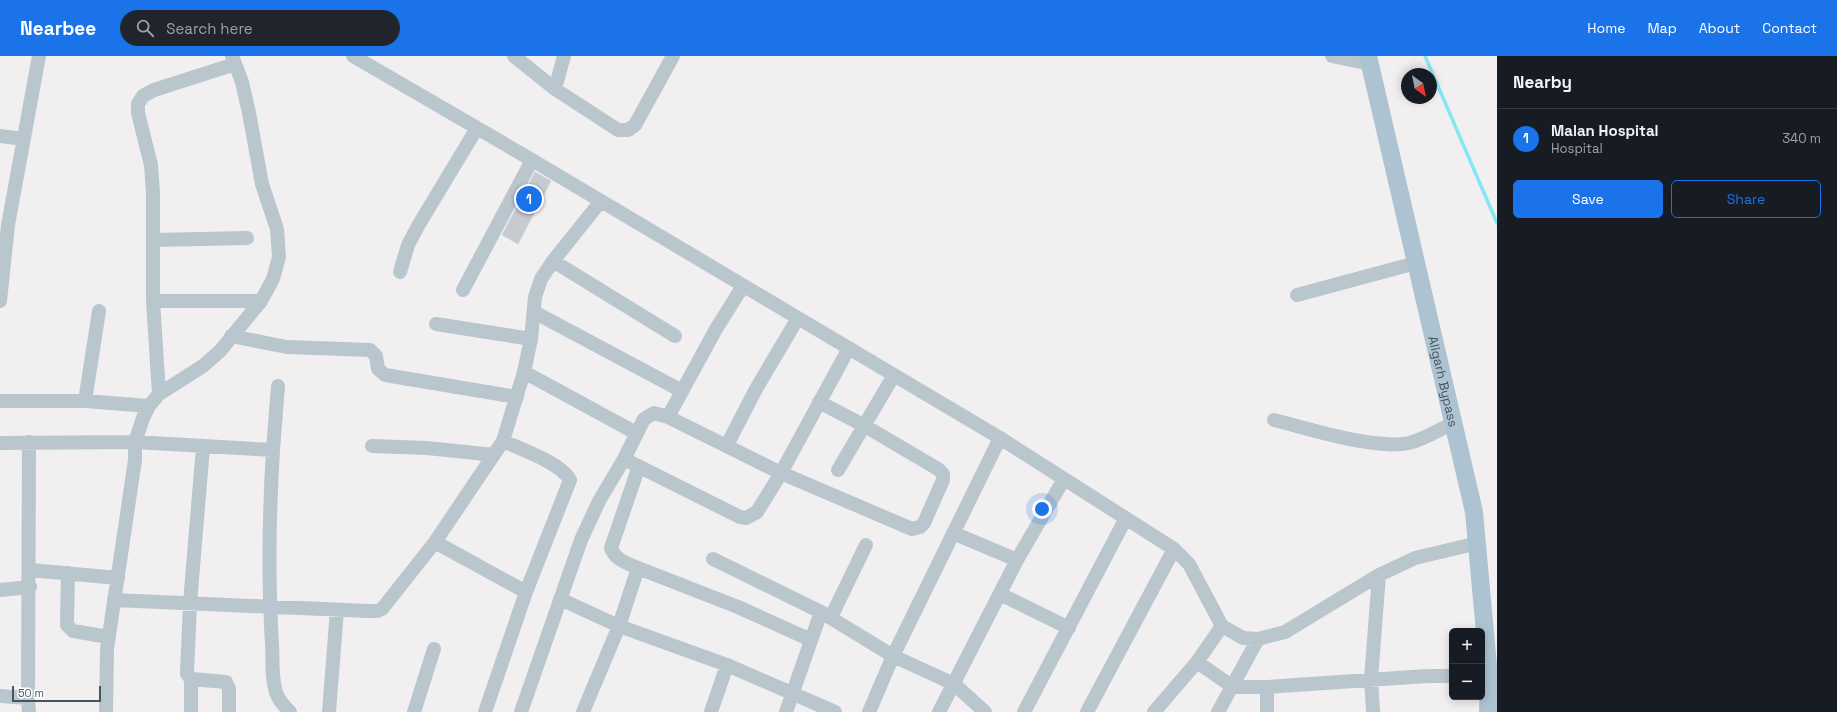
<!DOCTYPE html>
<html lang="en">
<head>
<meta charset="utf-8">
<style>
	:root { --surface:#171b24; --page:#20242c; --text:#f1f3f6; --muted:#9ea1a6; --line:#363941; --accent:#1a73e8 }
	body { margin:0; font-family:"Space Grotesk",sans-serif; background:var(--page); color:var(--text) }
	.controls { position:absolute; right:12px; bottom:12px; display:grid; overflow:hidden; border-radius:6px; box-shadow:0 2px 10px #0003 }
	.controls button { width:36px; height:36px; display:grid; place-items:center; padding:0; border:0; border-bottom:1px solid var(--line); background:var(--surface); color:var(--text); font:20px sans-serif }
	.compass { position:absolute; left:1401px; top:12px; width:36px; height:36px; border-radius:50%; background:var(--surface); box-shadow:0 2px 10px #0003; rotate:147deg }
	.scale { position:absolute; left:12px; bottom:10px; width:89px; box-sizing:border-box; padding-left:4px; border:2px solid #46555f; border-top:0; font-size:11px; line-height:14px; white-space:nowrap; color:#46555f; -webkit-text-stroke:3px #fff; paint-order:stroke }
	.you { position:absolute; left:1042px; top:453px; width:14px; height:14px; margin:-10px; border:3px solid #fff; border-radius:50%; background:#1a73e8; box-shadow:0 0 0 6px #1a73e833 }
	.badge { display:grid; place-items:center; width:26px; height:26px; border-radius:50%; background:var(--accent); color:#fff; font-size:13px; font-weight:700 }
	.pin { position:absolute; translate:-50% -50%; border:2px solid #fff; box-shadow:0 1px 4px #0006 }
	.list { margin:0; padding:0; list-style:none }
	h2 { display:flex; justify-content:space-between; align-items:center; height:52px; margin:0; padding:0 16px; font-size:17px }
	h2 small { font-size:13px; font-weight:400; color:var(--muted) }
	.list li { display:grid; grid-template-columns:26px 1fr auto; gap:12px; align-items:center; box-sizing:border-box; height:60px; padding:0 16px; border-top:1px solid var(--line) }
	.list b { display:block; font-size:15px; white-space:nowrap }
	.list p { margin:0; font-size:13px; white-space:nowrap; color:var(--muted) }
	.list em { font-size:13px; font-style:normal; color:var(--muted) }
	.actions { display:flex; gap:8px; padding:12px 16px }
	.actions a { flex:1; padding:9px 0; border:1px solid var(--accent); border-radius:6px; text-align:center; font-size:14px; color:var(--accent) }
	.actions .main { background:var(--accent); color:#fff }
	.icon { flex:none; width:22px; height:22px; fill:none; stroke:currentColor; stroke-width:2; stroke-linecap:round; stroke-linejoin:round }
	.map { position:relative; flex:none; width:1497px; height:656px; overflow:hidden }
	header { display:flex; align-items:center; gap:24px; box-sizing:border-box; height:56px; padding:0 20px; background:var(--accent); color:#fff }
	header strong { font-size:19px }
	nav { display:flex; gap:22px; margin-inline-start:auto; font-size:14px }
	.search { width:280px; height:36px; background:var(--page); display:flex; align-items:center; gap:10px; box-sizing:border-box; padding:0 14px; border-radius:22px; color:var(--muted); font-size:15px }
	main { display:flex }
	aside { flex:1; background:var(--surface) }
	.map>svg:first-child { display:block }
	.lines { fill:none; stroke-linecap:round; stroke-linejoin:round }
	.stream { stroke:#84e8f4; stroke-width:3.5 }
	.building { fill:#c6cbd0; stroke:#d3d6dc }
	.minor { stroke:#bac6ce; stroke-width:14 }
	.major { stroke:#adc3d1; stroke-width:18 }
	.labels { text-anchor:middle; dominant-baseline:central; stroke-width:4; stroke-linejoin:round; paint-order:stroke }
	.street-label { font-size:13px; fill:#46555f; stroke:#fff }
</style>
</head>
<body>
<header>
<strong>Nearbee</strong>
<div class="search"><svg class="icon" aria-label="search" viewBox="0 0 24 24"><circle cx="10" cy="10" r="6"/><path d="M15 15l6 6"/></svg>Search here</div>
<nav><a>Home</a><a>Map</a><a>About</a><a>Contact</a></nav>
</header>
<main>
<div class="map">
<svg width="1497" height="656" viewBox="0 0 1497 656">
	<rect width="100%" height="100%" fill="#f2eff0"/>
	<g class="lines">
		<path class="stream" d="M1425,0L1497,167"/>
	</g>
	<path class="building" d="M535,116L551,125L518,188L502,179Z"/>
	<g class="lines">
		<path class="minor" d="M353,0L532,104L1000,382L1174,493L1189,508L1222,570L1243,582L1258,583L1285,576L1379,519L1415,502L1478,487
			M514,0L555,33
			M564,0L555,33L618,74H628L635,69L673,0
			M1332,0L1370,8
			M0,80L23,83
			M153,184L247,182
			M553,205L675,280
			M400,216L408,189L418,170L477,72
			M463,234L532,104
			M1297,239L1416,207
			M0,245L8,169L39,0
			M153,245H261
			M99,255L85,345L149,350
			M534,256L682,335
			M436,268L531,283
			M231,280L287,291L370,294L376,300L378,313L385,319L517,341
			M524,316L636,377
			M159,338L153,245V137L151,109L138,57V48L143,40L154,34L235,8
			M0,345H85
			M819,346L865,370L938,413L943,418V424L924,467L920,471L912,473L781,417L849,292
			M668,361L716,273L743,230
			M1274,364C1310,373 1374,394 1409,387C1423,384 1440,373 1454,367
			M0,387L135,386L273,394L278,330
			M727,389L756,333L798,262
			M372,390L427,392L494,399
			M203,391L190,547L187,618L191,623L226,626L229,633V656
			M273,394C269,459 268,523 272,588C273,604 271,624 277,639C280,646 285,651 290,656
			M838,414L894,319
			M953,477L1017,504
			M435,486L526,536
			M713,503L821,556L893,600L954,628L985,656
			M638,512L738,551L811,584
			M30,514L118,522
			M68,517L67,569L73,575L109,581
			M0,534L30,531
			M1000,538L1069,572
			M560,543L619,570L727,609L835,656
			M114,544L368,555H377L382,553L435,486L503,385L524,316L531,283L535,241L541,223L553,205L601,145
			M831,561L866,489
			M1197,606L1233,631H1267L1427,620H1452
			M191,623V656
			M0,640L28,642L29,386
			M28,642L29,656
			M106,656L107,593L135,404V386L143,362L149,350L159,338L203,310L220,295L261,245L273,223L279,201L277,173L262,128L249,57L242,26L232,0
			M329,656L337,554
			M414,656L434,593
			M485,656L526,536L570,424C561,407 521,393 503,385
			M521,656L581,484L599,445L624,403L644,363L654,357L668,361L781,417L757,456L746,462L740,461L624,403
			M583,656L619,570L638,512C627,507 615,504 611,492L639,410
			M711,656L727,609
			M786,656L821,556
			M869,656L893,600L1000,382
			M939,656L1017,504L1064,423
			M1024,656L1126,462
			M1087,656L1174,493
			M1154,656L1197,606L1222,570
			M1218,656L1258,583
			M1267,656V631
			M1373,656L1371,623L1379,519"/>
		<path class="major" id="s1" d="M1368,0L1474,456L1489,620L1488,656"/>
	</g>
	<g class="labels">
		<g class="street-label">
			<text stroke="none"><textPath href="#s1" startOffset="334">Aligarh Bypass</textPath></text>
		</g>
	</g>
</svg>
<div class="controls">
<button>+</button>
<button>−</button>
</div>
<svg class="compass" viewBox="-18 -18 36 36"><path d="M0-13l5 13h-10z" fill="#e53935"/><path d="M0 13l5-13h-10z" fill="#9ea1a6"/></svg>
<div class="scale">50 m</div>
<div class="you"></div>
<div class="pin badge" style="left:529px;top:143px">1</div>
</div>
<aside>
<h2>Nearby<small></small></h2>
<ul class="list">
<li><span class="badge">1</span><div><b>Malan Hospital</b><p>Hospital</p></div><em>340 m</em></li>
</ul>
<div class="actions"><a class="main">Save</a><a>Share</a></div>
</aside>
</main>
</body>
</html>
